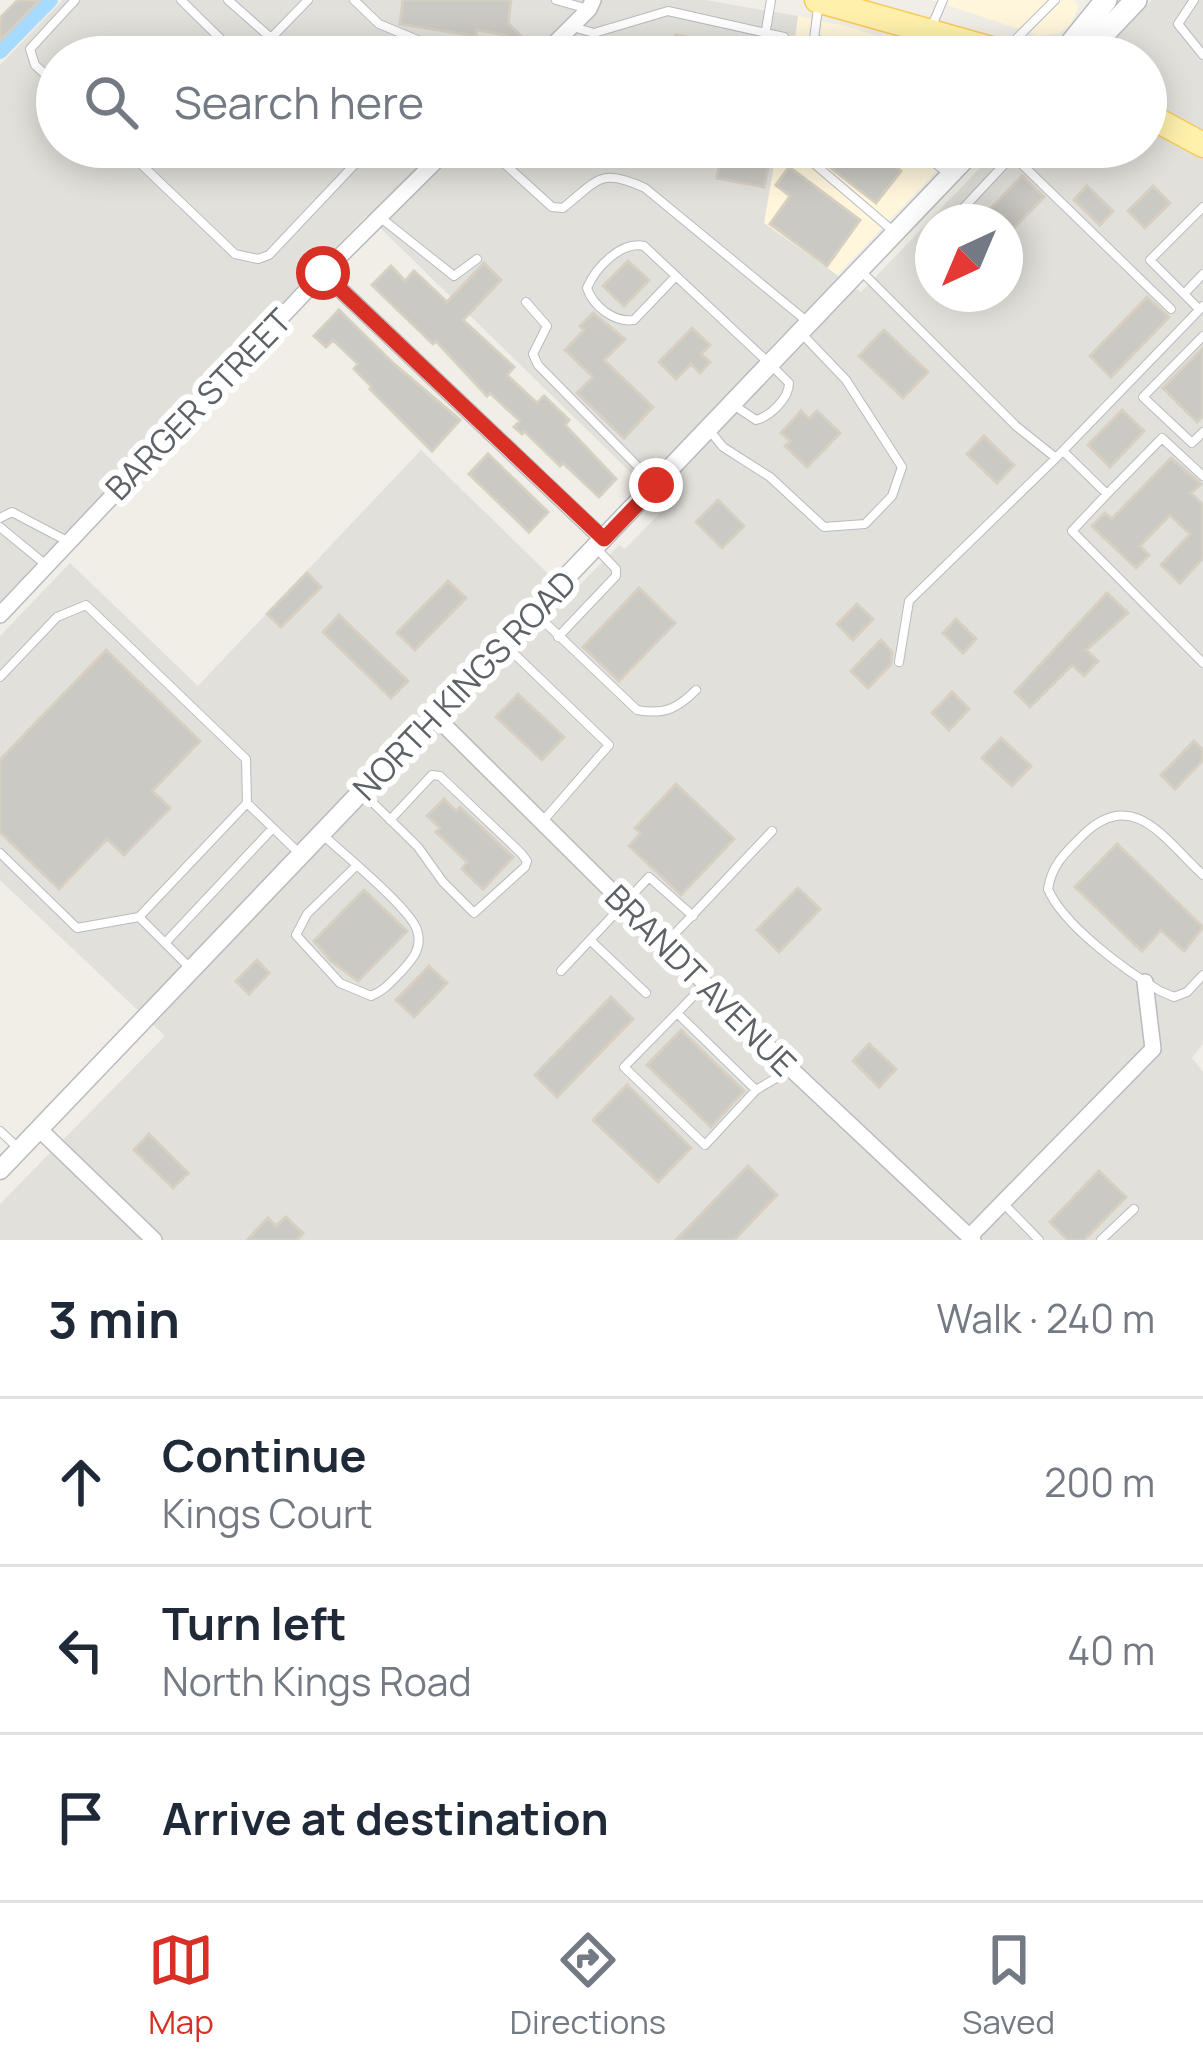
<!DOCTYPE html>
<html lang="en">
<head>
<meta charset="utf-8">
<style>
	:root { --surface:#fff; --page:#f6f6f7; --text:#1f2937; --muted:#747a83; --line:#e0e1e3; --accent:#d93025 }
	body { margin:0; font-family:Manrope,sans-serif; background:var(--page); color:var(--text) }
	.compass { position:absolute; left:915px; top:204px; width:108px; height:108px; border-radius:50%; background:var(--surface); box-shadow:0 6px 30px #0003; rotate:224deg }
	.stop { position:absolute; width:36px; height:36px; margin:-27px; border:9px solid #d93025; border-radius:50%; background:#fff }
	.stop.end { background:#d93025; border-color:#fff; box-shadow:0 3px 12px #0008 }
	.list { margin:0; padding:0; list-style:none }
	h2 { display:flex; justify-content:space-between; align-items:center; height:156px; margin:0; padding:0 48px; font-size:51px }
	h2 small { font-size:39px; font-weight:400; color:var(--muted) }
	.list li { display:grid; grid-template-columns:78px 1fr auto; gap:36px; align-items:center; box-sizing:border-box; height:168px; padding:0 48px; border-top:3px solid var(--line) }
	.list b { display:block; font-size:45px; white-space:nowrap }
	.list p { margin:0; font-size:39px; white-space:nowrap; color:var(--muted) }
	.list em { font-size:39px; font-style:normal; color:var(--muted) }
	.icon { flex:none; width:66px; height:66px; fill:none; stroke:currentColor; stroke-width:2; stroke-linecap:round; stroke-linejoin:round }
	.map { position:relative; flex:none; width:1203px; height:1240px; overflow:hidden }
	.search { position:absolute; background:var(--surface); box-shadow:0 6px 30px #0003; left:36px; right:36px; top:36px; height:132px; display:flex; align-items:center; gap:30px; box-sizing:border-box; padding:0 42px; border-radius:66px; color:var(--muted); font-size:45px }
	.sheet { height:660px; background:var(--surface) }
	nav { display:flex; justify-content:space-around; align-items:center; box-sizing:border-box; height:168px; border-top:3px solid var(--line); background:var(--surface); font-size:33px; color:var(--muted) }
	nav a { display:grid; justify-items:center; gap:6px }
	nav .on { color:var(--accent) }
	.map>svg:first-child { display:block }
	.commercial { fill:#fff6dc }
	.industrial { fill:#e1e0da; fill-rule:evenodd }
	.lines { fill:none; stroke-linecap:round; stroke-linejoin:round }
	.canal { stroke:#a7daff; stroke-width:14 }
	.building { fill:#cbc9c3; stroke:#d6d0c3; stroke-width:3 }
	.service-casing { stroke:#b8bbc0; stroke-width:10 }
	.minor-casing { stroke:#b8bbc0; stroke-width:18 }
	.tertiary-casing { stroke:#b8bbc0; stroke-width:21 }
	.secondary-casing { stroke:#b9bdc2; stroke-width:24 }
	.primary-casing { stroke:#faca56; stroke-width:27 }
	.service { stroke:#fff; stroke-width:8 }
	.minor { stroke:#fff; stroke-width:15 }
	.tertiary { stroke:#fff; stroke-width:18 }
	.secondary { stroke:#fff; stroke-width:21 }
	.primary { stroke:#fff1ac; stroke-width:24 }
	.route { stroke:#d93025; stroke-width:15 }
	.labels { text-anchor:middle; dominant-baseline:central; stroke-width:12; stroke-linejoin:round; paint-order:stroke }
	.street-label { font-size:33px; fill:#5d6267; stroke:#fff }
</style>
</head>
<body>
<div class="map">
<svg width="1203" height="1240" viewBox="0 0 1203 1240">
	<rect width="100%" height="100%" fill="#f0eee6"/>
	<path class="commercial" d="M932,0H1073L1079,6L1070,25L1059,33L1040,36Z
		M798,16L850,27L939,57H792Z
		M777,147H959L837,275L764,223Z"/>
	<path class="industrial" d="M63,0H705L798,16L792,57H57V147H777L764,223L861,292L1000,147H1146V57H1094L1152,0H1203V1044L1192,1058L1203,1072V1240H0V1204L165,1036L0,880V636L70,563L198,686L421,450L570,595L619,545L625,549L666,507L367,215L277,308L283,315L0,608V65ZM933,222H1005V294H933Z"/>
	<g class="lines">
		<path class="canal" d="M0,52L51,0"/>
	</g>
	<path class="building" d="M18,0H40L0,41V18Z
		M403,0H511L508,23L528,43L514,57H495L490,51L506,35L477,30L476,36L400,24Z
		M676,35L765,52V57H671Z
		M700,147H772L764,187L717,178L721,156L700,152Z
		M847,147H870L901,171L876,203L831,168Z
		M789,167L860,220L827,266L770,224L790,196L776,185Z
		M1022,176L1044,197L1005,237V222H978Z
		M1087,186L1113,211L1100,225L1074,200Z
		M1153,186L1170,203L1145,228L1128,211Z
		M628,261L649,280L624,306L603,286Z
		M484,263L501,280L463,320L514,367L507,375L537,403L544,396L569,420L565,425L616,479L599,497L563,463L560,466L524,431L522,434L514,427L520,421L490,393L487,396L436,341L433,344L372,285L391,266L405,281L414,271L447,302Z
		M1147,297L1169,317L1111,377L1090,356Z
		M339,310L394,364L460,420L432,451L370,389L372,387L354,369L358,364L333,340L326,347L314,336Z
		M593,313L625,339L604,360L653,407L624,438L577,393L593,377L565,350L584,330L580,326Z
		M692,328L710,345L701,354L710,362L700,373L691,364L676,379L659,362Z
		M884,330L928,372L903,398L859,356Z
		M1203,348V416L1197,422L1163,388Z
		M1122,410L1144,431L1110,467L1088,445Z
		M801,411L809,419L817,411L840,433L807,467L785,446L790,441L781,433Z
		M984,436L1014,465L997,483L967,454Z
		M488,454L548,512L529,532L469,474Z
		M1171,458L1201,484L1191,493L1203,505V558L1180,583L1161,565L1190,534L1170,515L1140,546L1149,555L1136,568L1092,526L1105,513L1112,519Z
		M718,500L744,526L722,548L696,522Z
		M307,573L321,587L281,627L267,614Z
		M448,581L466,598L415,650L397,633Z
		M639,588L675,623L619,681L583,647Z
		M1107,593L1128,613L1086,650L1098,661L1084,676L1072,665L1030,707L1015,692Z
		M857,604L873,619L853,640L837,624Z
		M339,615L408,681L391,698L323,632Z
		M956,619L976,639L963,653L943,633Z
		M881,640L892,652L891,664L868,688L851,671Z
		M106,650L200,741L152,791L170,808L124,855L107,839L59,889L0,832V760Z
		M952,692L969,709L949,730L932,713Z
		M518,694L564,737L542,760L496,717Z
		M1001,738L1031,766L1012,786L982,758Z
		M1194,741L1203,750V760L1175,789L1161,775Z
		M676,784L734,839L681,895L629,846L641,833L635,828Z
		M444,799L456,811L460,807L513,857L483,889L462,869L467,862L436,832L440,828L427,816Z
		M1117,844L1203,927L1184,951L1161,930L1142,951L1075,887Z
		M798,888L820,909L779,952L757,930Z
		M364,890L407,931L358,981L331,961L314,941Z
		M257,960L269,973L249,994L236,981Z
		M429,966L447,983L414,1017L396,1000Z
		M611,997L633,1019L557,1097L535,1075Z
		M681,1030L744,1091L711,1127L647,1065Z
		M869,1044L896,1069L879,1087L853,1061Z
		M627,1085L691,1148L658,1182L593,1120Z
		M149,1134L188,1173L173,1188L134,1150Z
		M748,1166L777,1195L734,1240H676Z
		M1099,1171L1126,1197L1084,1240H1068L1050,1222Z
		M286,1217L303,1233L297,1240H247L268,1218L276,1226Z"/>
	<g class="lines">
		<g class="service-casing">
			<path id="service" d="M181,0L239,57
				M228,0L271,38L252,57
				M354,0L379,24L437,48L446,57
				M556,0L588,9
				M1194,0L1178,24L1203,55
				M573,27L594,33L668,11L784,37
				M931,28L943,0
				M766,30L771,0
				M271,38L308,0
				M814,39L883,57
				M1009,46L1055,0
				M798,57L805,43L814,39L818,8
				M57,85L35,65L30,49L75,0
				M123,147L144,167
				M163,147L144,167L235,254L258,259L269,255L371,147
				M486,147L552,207L563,208C598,180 600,167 645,188L809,323
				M802,147L811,161L893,231
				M914,147L949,174
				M1004,147L1171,309
				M956,216L1013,155
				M381,218L454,276L477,259
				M862,272L1016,426L1056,458
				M676,276L634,320C614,323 593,306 587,288C596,267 621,241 644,246L771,365L789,383C789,398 771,416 756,420L735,406
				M1184,294L1203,274
				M526,302L547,326L533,354L538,365L655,484
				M1199,309L1150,260L1203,207
				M1203,336L1143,397L1192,443L1203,432
				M710,431L723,447L770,477L824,527L865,524L892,496L902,467L846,380L802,334
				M1063,451L1107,494L1072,531L1203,663
				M1107,494L1162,438L1203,476
				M0,518L12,512L67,541
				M0,527L45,564
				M535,613L637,710C664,715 677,709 696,690
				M558,637L616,576V569L597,549
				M504,644L609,745L542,822
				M899,662L909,601L1054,460L1203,306
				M0,677L57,617L86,605L246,759L247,803
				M362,792L418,847L443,882L474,913L525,867L527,861L521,853L440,776L432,775L390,820
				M322,834C342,853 410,908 417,930C423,948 412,960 401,972C391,982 384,991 371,996L340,983L296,935L307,914L356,866
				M0,853L77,928L139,917
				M1203,875C1165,840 1133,786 1083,835C1066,852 1052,864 1048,889C1063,925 1126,971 1160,991L1174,997L1187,992L1203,975
				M590,940L646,993
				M165,943L273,828
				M666,943L772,831
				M190,968L139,917L247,803L300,854
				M561,971L649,877L693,916
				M704,985L677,1013L756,1090L790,1070
				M677,1013L624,1067L705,1145L756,1090
				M0,1131L17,1147
				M1004,1204L1039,1240
				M1101,1240L1134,1209"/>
		</g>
		<g class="minor-casing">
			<path id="minor" d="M541,57L589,9L593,0
				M323,273L604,540
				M0,615L323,273L450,147
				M434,715L791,1069L973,1240
				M39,1129L154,1240
				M970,1236L1153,1049L1145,982"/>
		</g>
		<g class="tertiary-casing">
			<path id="tertiary" d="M0,1170L977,147"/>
		</g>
		<g class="secondary-casing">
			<path id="secondary" d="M1060,57L1106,0
				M1070,57L1098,40L1136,0"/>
		</g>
		<g class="primary-casing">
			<path id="primary" d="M817,0L1020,57
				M1146,114L1203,145"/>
		</g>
		<use href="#service" class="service"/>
		<use href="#minor" class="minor"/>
		<use href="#tertiary" class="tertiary"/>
		<use href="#secondary" class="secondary"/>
		<use href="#primary" class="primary"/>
	</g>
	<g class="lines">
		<path class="route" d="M323,273L604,539L656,485"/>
	</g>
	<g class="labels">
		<g class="street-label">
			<text transform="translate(198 404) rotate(-46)">BARGER STREET</text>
			<text transform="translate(464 685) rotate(-46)">NORTH KINGS ROAD</text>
			<text transform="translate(701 980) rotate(45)">BRANDT AVENUE</text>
		</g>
	</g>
</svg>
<svg class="compass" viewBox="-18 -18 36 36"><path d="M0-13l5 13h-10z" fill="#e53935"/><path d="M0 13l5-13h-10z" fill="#747a83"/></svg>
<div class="stop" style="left:323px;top:273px"></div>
<div class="stop end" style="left:656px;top:485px"></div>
<div class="search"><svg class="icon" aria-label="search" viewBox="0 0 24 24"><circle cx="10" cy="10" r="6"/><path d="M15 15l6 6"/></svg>Search here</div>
</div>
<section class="sheet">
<h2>3 min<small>Walk · 240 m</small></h2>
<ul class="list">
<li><svg class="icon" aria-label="ahead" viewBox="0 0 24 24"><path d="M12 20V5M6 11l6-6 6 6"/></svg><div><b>Continue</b><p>Kings Court</p></div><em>200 m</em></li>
<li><svg class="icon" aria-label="left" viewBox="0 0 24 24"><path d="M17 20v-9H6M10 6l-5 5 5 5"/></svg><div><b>Turn left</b><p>North Kings Road</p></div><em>40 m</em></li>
<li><svg class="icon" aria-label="arrive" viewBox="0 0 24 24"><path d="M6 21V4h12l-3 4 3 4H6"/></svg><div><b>Arrive at destination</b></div></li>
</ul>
</section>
<nav>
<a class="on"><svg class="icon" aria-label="map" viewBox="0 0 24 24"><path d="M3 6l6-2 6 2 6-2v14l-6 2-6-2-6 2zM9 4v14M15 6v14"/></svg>Map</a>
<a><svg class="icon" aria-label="directions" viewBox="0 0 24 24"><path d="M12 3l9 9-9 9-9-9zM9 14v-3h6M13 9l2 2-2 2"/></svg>Directions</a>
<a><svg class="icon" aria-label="saved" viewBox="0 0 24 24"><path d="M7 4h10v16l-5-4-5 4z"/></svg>Saved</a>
</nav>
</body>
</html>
